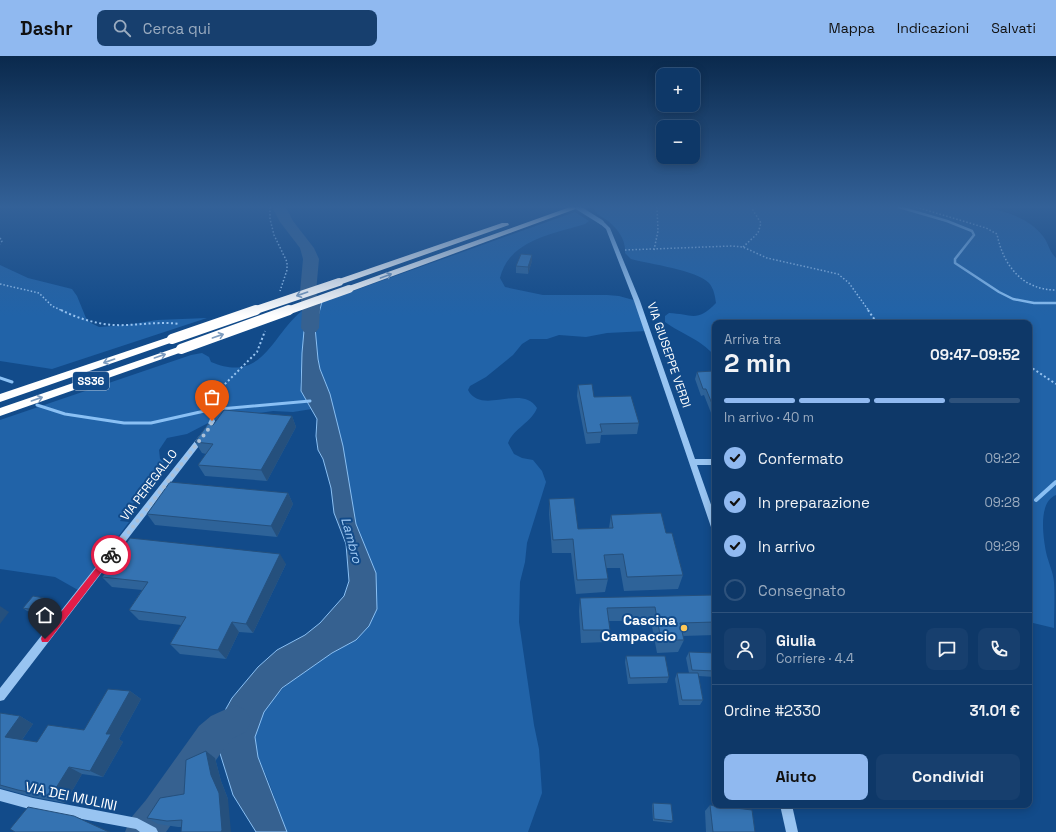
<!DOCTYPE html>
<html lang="it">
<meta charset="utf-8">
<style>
:root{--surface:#0e3868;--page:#173f6e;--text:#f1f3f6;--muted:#9bacc0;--line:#2e527c;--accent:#90b9f0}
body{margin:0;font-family:"Space Grotesk",sans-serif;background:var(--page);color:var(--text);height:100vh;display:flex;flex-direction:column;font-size:15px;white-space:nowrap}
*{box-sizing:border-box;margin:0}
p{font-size:13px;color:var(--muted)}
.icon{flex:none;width:22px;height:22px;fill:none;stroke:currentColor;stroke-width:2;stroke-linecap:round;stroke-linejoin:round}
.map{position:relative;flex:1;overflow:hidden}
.sheet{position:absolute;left:712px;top:264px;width:320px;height:488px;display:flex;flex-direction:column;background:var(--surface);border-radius:8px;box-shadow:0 2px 10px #0003,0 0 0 1px var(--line)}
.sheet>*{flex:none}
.buttons{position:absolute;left:656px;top:12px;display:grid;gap:8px}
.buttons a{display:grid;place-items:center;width:44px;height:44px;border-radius:8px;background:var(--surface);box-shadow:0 2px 10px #0003,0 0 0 1px var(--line);font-size:20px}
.pin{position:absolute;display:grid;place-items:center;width:34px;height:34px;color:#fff;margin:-41px -17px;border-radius:50% 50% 50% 0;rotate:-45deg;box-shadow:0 0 4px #0007}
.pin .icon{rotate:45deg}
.courier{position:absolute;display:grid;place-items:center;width:40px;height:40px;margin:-20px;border:3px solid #e11d48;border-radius:50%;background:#fff;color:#222;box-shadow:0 1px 5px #0007}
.summary em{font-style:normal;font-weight:700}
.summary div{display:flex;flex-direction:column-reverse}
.summary{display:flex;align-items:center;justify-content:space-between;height:68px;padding:0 12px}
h1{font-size:26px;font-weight:700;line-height:30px}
.bar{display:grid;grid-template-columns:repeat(4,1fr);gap:6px 4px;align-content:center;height:48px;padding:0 12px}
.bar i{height:5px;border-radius:3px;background:var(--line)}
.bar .selected{background:var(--accent)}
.bar p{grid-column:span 4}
.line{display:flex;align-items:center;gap:10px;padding:0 12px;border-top:1px solid var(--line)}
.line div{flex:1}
.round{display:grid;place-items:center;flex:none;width:42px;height:42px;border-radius:8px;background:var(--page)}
ol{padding:0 12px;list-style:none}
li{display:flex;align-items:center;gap:12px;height:44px}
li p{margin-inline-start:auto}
li .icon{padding:4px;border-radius:50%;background:var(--accent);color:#111;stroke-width:4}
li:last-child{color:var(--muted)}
li i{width:22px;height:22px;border:2px solid var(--line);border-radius:50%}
.button{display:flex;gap:8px;margin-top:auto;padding:8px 12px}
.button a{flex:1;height:46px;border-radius:8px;background:var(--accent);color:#111;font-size:16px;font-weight:700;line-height:46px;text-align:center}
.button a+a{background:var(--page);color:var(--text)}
header{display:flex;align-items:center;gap:24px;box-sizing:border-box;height:56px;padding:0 20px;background:var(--accent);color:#111}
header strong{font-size:19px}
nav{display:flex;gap:22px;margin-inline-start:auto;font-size:14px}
.search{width:280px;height:36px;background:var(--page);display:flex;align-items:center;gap:10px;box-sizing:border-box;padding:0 14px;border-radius:8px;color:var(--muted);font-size:15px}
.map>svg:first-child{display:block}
.green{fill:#2163a8}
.water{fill:#366190;stroke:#8ac0f4}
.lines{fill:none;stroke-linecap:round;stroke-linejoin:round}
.stream-far2{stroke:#8ac0f4;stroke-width:2.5}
.stream-far1{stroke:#8ac0f4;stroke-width:3}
.stream{stroke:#8ac0f4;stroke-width:4}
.river{fill:#366190;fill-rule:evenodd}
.path-far1{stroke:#98c4f1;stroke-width:1.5;stroke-dasharray:1.5 2;stroke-linecap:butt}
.path{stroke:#98c4f1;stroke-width:2;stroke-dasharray:2 2.5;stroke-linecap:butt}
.minor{fill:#98c4f1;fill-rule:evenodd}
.highway{fill:#fff;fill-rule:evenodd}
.minor-bridge{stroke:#98c4f1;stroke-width:5}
.highway-bridge-far1{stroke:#fff;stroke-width:8}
.highway-bridge{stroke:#fff;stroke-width:10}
.wall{fill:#2e6399}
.shaded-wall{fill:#25507d}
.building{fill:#3573b2;stroke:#25507d}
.oneway{stroke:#7d9cbf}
.route{fill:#e11d48}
.done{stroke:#acc0d6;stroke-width:4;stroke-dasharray:0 7.2}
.poi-dot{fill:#ffc858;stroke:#124b8a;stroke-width:1.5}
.labels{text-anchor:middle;stroke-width:4;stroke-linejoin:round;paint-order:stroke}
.shield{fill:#124b8a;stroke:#b8c9dc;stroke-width:1}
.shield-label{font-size:11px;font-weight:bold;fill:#fff}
.street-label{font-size:12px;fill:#fff;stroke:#124b8a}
.water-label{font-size:13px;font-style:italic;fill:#a4cef8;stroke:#124b8a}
.near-poi-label{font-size:14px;font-weight:bold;fill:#fff;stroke:#124b8a;text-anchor:end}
.near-street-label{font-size:14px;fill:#fff;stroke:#124b8a}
</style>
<header>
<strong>Dashr</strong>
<div class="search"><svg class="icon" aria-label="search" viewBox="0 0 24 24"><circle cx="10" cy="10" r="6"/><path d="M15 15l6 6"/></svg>Cerca qui</div>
<nav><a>Mappa</a><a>Indicazioni</a><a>Salvati</a></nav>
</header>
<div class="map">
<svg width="1056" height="776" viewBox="0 0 1056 776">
<rect width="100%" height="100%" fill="#124b8a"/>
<g class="green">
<path d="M597,151H984C1007,156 1031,162 1045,183C1049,190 1050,196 1056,202V439C1038,446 1043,480 1046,496C1048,506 1053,515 1054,526C1055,541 1054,557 1054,572L1029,566V267H715V300C699,282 683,279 665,266V260L669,257C692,258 697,267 716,247C715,240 714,233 709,227C697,214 649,208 631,203L625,197C626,184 618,173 608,165C603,161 596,159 594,153Z"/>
<path d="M575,156L589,165L585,168C553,178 509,184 500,222L505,231L543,239H607L619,240L637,245L647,275L607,277L586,281L559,279L547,283H530L522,288L513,299L486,321L470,330L468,334C482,360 521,327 537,352C531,367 514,372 508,387L514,398L522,402L533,404L542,415L546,426L527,487L525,506L520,526L519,566L534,669L539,693L542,737L528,776H287C280,759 275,742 268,724C263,711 253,696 255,681C261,636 320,603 356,584L376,517L356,468L343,390L330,338L320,313L318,303L315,271L322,246Z"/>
<path d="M0,209L28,222L72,233L77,240L86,262L91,267L99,271L126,269L157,264L207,262L52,313L0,305Z"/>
<path d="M306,252L300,326L301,335L312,353L293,356L273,355L223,362L212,365L187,378L167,382L159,394L160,403L164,406L120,465L129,466L78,534L55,521L0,513V364L191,299L202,297L209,301L211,306C265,329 272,275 306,252Z"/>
</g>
<path class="water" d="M322,246L315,271L318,303L320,313L330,338L343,390L356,468L376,517L377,553L369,570L356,584L332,597L282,632L264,656L255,681L258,701L287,776H256L233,739L218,691V667L232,642L258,611L277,594L305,579L320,567L344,540L349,525L346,488L334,457L331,432L323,403L318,394L316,380L317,363L301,335L302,297L306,252Z"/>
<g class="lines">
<path class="stream-far2" d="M899,151L947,165L972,175L974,179L955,203V207L999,236L1013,243L1034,247H1056"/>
<g class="stream-far1">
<path d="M0,322L12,326"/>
<path d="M37,349L65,358L124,367H151L209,354L310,345"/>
</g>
<path class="stream" d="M1036,444L1056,426"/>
<g class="river">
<path d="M272,151H286L293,165L314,192L319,203L316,236L320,253L319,272L316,276L310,277L304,276L301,272L302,253L300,236L303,203L300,192L280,166Z"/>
<path d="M235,649L246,654L251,665L246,676L233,682L223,694L166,776H125L130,763L146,744L199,670L211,660Z"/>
</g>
<g class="path-far1">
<path d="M270,151V163L274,179L287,206V214L280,235"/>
<path d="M916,151L986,172L997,178C1003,209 1022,234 1056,234"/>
<path d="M0,182L2,185L0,188"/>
<path d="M743,191L758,177L761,167L751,151"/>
<path d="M625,194L732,190L743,191L767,202L838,218L849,227L869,255"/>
<path d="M654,194L658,175L657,151"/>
<path d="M0,228L39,237L52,250L63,255"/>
</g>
<g class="path">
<path d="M61,254C77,262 96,268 114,269C136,270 157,265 179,268"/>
<path d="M868,254L877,267"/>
<path d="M1029,310L1056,328"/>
<path d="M211,358L209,347L213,340L257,296L265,275"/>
</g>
<g class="minor">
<path d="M599,165H603L610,172L640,245L695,403H715V409H697L715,460V474L712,473L711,471L634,245L606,173L599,167Z"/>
<path d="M210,363H214L215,365L212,373L4,644L0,645V632L207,370Z"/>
<path d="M0,733L33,742L137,762L156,772L158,776H140L136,773L33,754L0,745Z"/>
<path d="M780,749H792L798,776H786Z"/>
</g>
<g class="highway">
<path d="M570,151H581L352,235L349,236L345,233L346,231Z"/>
<path d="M502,167H508L509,169L342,228H336L335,226L336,224Z"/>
<path d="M172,280L176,281L177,283L176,285L0,346V338Z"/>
<path d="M181,290L185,291L186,293L185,295L0,360V352Z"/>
</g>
<path class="minor-bridge" d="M577,151L601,166"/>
<g class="highway-bridge-far1">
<path d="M253,255L339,226"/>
<path d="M287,255L349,233"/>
</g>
<g class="highway-bridge">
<path d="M172,283L256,254"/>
<path d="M181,293L289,254"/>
</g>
</g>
<g class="wall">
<path d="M532,199V205L528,218L516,217V210Z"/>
<path d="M697,316L715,320V367L704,339L701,340L695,323Z"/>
<path d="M578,329L594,341L639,367L637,378L601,379L600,387L586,388L577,340Z"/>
<path d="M292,360L296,371L267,425L205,420L198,409L206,398L202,397L195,386L213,369Z"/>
<path d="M714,409H715V429L711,416Z"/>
<path d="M288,437L293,448L277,481L155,469L147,458Z"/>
<path d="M549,443L578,473L609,472L611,459L666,477L683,519L678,533L624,535L620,512H606L608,523L605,536L576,538L571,497H552L549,457Z"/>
<path d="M286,508L253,577L239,576L226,603L180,598L170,588L181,569L139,564L129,554L142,534L112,531L102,521Z"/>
<path d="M715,539V579L683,580L684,584L678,596L657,597L651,565H609L610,574L607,586L581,587L579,555L580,542Z"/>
<path d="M48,545L38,557L27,555L23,552Z"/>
<path d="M689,596L715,597V621L698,620L703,644L700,649H679L675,623L677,617H689L686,602Z"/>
<path d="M626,600L669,621L667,627L628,628L625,606Z"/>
<path d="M130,635L141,643L119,683L123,686L103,721L82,718L65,747L33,741L0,732V657L20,660L33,668L22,684L37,686L84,674Z"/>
<path d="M206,695L215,702L221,725L228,743L181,771H178L158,768L147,762L184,738Z"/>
<path d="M653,747L673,765L671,767L653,765L652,749Z"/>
<path d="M710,749L755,776H706L705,755Z"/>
</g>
<g class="shaded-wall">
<path d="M532,199V205L528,218V211Z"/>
<path d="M292,360L296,371L267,425L261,414Z"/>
<path d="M288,437L293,448L277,481L271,470Z"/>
<path d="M280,498L286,508L253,577L246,568Z"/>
<path d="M44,542L48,545L38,557L34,554Z"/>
<path d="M0,550L9,556L0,568Z"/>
<path d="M232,566L239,576L226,603L218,594Z"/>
<path d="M130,635L141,643L119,683L123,686L103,721L90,715L106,678Z"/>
<path d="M20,660L33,668L19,688L5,681Z"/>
<path d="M206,695L215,702L221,725L228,743L231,776H221Z"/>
<path d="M69,711L82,718L65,747L51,740Z"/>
<path d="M74,760L88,766L111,776H109Z"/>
</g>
<g class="building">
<path d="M521,198L532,199L528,211L516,210Z"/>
<path d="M713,315L715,320V355L706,333H703L697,316Z"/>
<path d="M592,328L594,341L631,340L639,367L600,368L602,376L587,377L578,329Z"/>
<path d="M224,354L292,360L261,414L198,409L213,388L195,386L208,368L213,369Z"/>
<path d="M170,426L288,437L271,470L147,458Z"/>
<path d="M574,442L578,473L613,472L611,459L661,457L666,477H672L683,519L627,521L623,498L604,499L608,523L577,524L573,483L553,484L549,443Z"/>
<path d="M130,482L280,498L246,568L232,566L218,594L170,588L186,561L129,554L148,526L102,521Z"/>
<path d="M715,539V566L680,567L684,584H661L655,551L607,552L610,574H583L580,542Z"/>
<path d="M33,540L44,542L34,554L23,552Z"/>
<path d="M689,596L715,597V615L692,614Z"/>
<path d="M626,600H665L669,621L630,622Z"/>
<path d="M677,617H698L703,644H682Z"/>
<path d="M108,633L130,635L106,678H111L90,715L69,711L51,740L18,734L0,729V657L20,660L5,681L37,686L48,669L84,674Z"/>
<path d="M206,695L211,719L219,737L222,774L221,776H181L182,764L167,765L147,762L160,742L184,738L186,704Z"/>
<path d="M653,747L671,748L673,765L654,763Z"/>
<path d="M710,749L752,754L755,776H713Z"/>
<path d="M28,751L74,760L109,776H15L10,773Z"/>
</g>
<defs><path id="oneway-shaft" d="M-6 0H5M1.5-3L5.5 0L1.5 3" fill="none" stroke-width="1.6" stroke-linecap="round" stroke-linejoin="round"/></defs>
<g class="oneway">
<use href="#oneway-shaft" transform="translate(386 220) rotate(-20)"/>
<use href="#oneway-shaft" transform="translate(302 238) rotate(161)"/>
<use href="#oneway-shaft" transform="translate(218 280) rotate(-19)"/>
<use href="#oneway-shaft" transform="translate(160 300) rotate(-19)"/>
<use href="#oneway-shaft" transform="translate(109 305) rotate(161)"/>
<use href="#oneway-shaft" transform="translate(37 343) rotate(-19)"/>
</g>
<linearGradient id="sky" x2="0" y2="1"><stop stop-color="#0a294c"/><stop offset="0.58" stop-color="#336198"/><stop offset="1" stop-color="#336198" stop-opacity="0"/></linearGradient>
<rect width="1056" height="260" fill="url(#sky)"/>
<path class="route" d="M111,496L114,499L113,501L48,586H42L41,583L42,580L108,497Z"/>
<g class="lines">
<path class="done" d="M111,499L210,371L212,365"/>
</g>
<circle class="poi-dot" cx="684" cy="572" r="4"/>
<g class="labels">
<rect class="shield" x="73" y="316" width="36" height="18" rx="3"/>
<g class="shield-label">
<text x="91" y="329">SS36</text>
</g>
<g class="street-label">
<text transform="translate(669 299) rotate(71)" y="4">VIA GIUSEPPE VERDI</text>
<text transform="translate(149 429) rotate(-53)" y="4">VIA PEREGALLO</text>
</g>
<g class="water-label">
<text transform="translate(352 484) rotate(75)" y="5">Lambro</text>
</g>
<g class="near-poi-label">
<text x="676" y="569">Cascina<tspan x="676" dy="16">Campaccio</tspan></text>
</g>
<g class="near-street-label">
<text transform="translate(71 740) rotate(12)" y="5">VIA DEI MULINI</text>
</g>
</g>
</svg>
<div class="buttons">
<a>+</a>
<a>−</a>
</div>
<div class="pin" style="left:212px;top:365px;background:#ea580c"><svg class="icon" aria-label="bag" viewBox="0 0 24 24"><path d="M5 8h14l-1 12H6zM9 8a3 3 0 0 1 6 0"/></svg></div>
<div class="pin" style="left:45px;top:583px;background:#1f2937"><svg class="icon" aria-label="home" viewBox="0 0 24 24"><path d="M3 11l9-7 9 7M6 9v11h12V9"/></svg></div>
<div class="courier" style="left:111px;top:499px"><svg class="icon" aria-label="bike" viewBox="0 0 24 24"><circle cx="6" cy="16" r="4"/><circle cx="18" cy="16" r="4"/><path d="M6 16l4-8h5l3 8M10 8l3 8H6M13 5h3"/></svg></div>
<section class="sheet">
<div class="summary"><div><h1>2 min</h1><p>Arriva tra</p></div><em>09:47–09:52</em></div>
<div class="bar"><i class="selected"></i><i class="selected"></i><i class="selected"></i><i></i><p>In arrivo · 40 m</p></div>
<ol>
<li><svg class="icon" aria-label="check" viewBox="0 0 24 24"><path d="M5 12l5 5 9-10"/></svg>Confermato<p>09:22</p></li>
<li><svg class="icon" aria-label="check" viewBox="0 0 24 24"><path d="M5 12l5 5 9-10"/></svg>In preparazione<p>09:28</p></li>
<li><svg class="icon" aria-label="check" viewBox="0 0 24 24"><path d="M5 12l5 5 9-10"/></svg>In arrivo<p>09:29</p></li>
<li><i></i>Consegnato</li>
</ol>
<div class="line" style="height:72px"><a class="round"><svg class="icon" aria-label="person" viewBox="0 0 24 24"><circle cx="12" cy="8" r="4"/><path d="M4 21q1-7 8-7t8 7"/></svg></a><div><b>Giulia</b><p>Corriere · 4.4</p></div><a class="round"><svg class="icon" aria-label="chat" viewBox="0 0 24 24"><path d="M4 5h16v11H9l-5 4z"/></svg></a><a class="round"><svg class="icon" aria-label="phone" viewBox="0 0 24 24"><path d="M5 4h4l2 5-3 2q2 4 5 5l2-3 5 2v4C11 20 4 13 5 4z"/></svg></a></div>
<div class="line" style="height:52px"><div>Ordine #2330</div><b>31.01 €</b></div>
<div class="button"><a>Aiuto</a><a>Condividi</a></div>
</section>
</div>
